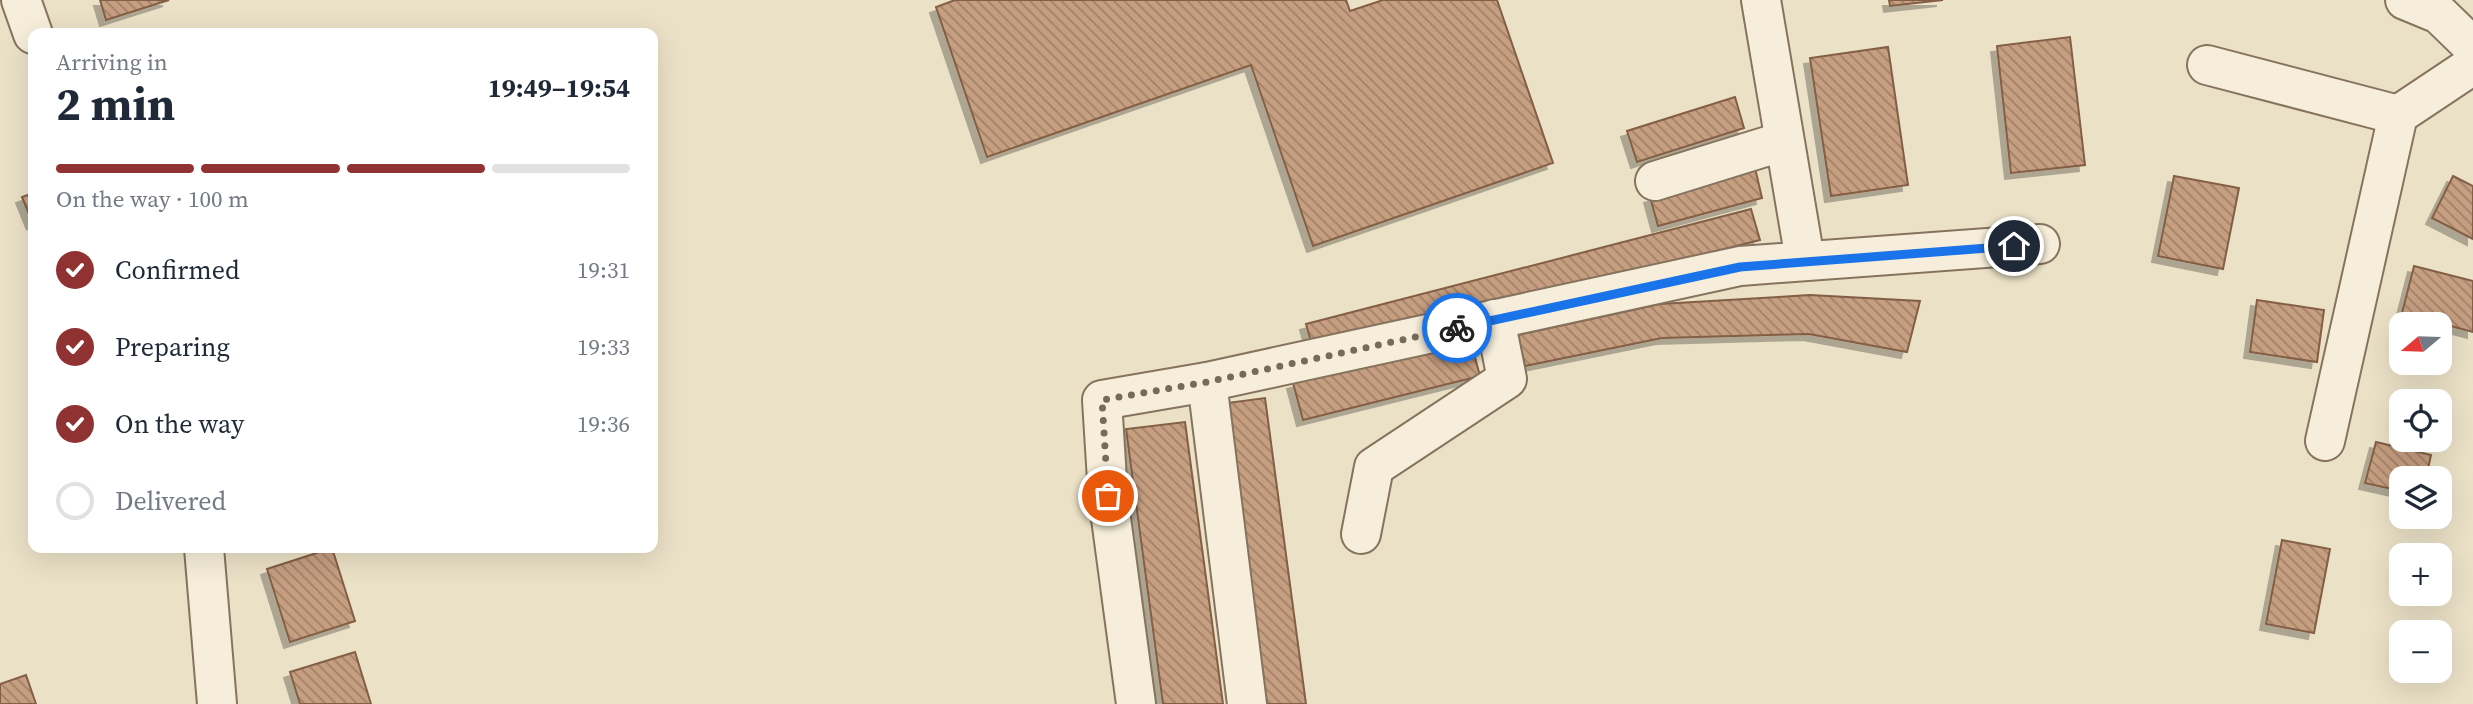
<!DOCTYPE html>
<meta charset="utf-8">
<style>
:root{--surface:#fff;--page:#f2f2f3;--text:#1f2937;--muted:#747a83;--line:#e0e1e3;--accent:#903232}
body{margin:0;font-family:"Source Serif 4",serif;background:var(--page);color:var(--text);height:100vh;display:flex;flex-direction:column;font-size:26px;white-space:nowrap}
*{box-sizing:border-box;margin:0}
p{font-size:23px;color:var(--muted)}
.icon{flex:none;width:38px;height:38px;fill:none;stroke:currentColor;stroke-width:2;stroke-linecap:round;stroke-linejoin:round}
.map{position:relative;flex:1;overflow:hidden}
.sheet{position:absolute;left:28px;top:28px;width:630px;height:525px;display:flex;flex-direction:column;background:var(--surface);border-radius:14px;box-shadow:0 7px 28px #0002}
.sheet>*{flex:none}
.needle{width:46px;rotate:251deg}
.tools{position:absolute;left:2389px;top:312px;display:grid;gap:14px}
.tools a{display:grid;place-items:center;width:63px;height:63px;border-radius:14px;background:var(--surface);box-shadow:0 7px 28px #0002;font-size:35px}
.pin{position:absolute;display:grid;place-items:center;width:60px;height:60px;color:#fff;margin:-30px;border:4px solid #fff;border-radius:50%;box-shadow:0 2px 7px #0007}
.courier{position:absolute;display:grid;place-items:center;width:70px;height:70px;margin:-35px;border:5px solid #1a73e8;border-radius:50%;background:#fff;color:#222;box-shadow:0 2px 9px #0007}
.summary em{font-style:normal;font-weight:700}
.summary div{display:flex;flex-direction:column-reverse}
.summary{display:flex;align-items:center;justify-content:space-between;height:119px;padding:0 28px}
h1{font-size:46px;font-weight:700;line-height:52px}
.bar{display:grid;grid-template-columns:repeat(4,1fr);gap:10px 7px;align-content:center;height:84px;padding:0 28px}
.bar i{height:9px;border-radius:5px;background:var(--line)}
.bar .on{background:var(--accent)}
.bar p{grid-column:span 4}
ol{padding:0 28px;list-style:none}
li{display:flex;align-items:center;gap:21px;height:77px}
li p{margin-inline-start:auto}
li .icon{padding:7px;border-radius:50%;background:var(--accent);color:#fff;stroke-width:4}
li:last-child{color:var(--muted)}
li i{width:38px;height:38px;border:4px solid var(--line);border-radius:50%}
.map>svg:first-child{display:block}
.building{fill:url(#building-back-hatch);stroke:#835e45;stroke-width:2;filter:url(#shadow)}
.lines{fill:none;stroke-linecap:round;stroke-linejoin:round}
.minor-casing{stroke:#86735e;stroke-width:42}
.minor{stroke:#f6eeda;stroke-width:38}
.done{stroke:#766b5a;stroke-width:7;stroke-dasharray:0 12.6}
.route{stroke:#1a73e8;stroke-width:9}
</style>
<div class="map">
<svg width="2473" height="704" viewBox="0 0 2473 704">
<defs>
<pattern id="building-back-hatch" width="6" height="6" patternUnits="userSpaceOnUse" patternTransform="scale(1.75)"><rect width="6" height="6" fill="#c69e80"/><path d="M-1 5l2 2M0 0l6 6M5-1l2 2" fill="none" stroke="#a28168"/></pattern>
<filter id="shadow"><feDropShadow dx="-6" dy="6" stdDeviation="0" flood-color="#0004"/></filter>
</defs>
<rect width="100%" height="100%" fill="#ebe1c7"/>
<g class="building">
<path d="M100,0H169L106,20Z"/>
<path d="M955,0H1346L1350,11L1383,0H1497L1553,163L1313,246L1251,65L987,157L936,7Z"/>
<path d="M1889,0H1943L1890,6Z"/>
<path d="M2070,37L2085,165L2011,173L1997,46Z"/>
<path d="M1888,47L1908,185L1831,196L1810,58Z"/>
<path d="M1735,97L1744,128L1637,162L1627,131Z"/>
<path d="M1755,168L1762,198L1658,226L1650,197Z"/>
<path d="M2174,176L2239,188L2223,269L2158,256Z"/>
<path d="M2453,176L2473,186V239L2432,218Z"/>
<path d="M33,193V224L22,197Z"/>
<path d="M1751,209L1760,240L1314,352L1306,324Z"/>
<path d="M2414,266L2473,281V332L2402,313Z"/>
<path d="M1810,295L1920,301L1907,352L1809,334L1662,338L1525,366L1518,335L1660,304Z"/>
<path d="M2257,300L2324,310L2317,362L2250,352Z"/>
<path d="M1470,339L1480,376L1303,420L1293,383Z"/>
<path d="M1265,398L1306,704H1267L1227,403Z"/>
<path d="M1185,422L1223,704H1163L1126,429Z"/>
<path d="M2376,442L2431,455L2426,478H2401V491L2365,483Z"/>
<path d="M2282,540L2330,549L2314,633L2266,624Z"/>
<path d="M332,548L355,621L290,642L267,569Z"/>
<path d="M355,652L371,704H300L290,672Z"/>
<path d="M26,675L36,704H0V684Z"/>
</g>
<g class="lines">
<defs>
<g id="minor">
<path d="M21,0L33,34"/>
<path d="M1761,0L1805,260"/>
<path d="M2405,0L2439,14L2473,47"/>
<path d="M2207,65L2398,115"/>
<path d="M1655,181L1784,141"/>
<path d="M1207,382L1247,704"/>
<path d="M2325,441L2398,115L2473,65"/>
<path d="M1361,534L1374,467L1507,379L1495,319"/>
<path d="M204,548L217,704"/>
<path d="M1136,704L1108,496L1102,400L1207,382L1740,266L2040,244"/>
</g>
</defs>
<use href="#minor" class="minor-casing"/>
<use href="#minor" class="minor"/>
</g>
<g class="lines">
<path class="done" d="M1108,496L1102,400L1207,382L1457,328"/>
<path class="route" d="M1457,328L1740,267L2014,246"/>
</g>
</svg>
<div class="tools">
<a><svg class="needle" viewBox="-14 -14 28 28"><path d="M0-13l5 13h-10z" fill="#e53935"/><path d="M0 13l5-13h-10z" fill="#747a83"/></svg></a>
<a><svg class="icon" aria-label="locate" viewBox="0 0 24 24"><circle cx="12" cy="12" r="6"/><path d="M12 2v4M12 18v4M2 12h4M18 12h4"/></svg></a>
<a><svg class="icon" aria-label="layers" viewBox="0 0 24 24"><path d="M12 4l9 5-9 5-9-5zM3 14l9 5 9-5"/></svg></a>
<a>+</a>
<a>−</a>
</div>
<div class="pin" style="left:1108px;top:496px;background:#ea580c"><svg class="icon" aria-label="bag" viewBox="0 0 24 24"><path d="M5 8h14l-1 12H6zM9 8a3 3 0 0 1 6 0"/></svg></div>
<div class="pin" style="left:2014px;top:246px;background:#1f2937"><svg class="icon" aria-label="home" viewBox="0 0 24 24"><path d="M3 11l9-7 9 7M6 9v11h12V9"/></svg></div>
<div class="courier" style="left:1457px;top:328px"><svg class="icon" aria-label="bike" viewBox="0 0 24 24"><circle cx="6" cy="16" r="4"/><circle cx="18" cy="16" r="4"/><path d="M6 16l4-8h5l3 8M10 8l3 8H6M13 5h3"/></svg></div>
<section class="sheet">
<div class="summary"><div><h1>2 min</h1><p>Arriving in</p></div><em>19:49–19:54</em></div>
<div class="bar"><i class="on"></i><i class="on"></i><i class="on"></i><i></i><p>On the way · 100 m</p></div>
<ol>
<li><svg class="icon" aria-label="check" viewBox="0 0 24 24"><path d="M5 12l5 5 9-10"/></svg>Confirmed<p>19:31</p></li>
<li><svg class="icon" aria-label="check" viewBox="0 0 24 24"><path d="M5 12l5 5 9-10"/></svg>Preparing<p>19:33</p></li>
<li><svg class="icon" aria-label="check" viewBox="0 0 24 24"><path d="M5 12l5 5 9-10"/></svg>On the way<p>19:36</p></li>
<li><i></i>Delivered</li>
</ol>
</section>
</div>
